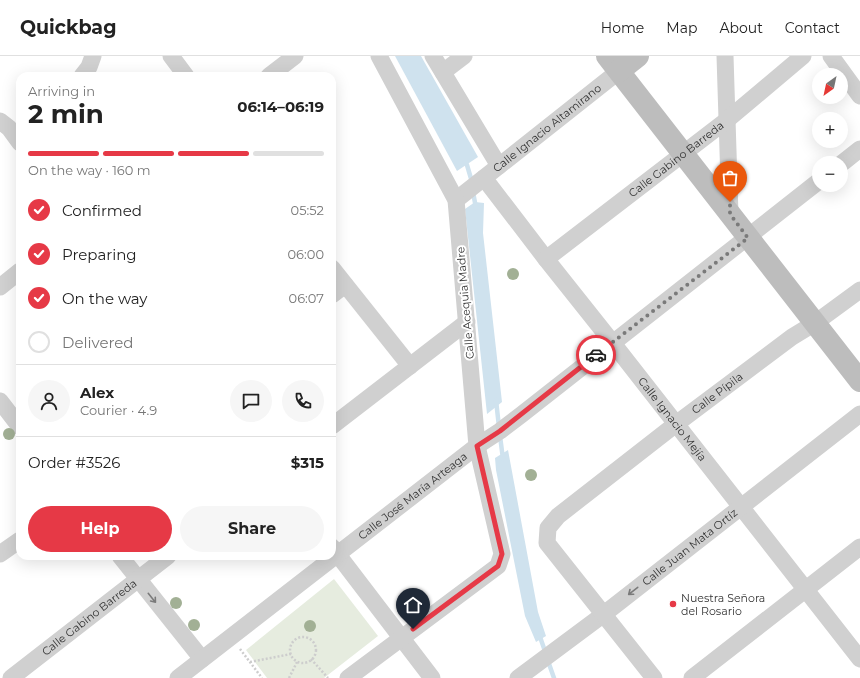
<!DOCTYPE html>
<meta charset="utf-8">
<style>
:root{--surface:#fff;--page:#f6f6f6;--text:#222;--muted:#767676;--line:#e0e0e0;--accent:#e63946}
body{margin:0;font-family:Montserrat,sans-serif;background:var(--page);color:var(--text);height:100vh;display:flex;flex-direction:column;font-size:15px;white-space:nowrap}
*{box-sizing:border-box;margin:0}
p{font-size:13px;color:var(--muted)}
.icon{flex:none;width:22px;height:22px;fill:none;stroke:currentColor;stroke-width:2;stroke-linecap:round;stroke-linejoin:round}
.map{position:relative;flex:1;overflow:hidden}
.details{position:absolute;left:16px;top:16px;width:320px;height:488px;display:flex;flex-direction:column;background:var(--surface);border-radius:12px;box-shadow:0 4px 16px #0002}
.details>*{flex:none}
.needle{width:26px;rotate:213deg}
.tools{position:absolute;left:812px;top:12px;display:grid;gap:8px}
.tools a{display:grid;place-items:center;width:36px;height:36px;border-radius:50%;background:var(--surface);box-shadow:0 4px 16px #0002;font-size:20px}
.pin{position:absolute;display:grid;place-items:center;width:34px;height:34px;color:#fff;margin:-41px -17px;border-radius:50% 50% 50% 0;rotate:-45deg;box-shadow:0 0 4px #0007}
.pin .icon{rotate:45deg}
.courier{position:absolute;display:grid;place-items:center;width:40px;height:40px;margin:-20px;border:3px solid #e63946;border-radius:50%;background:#fff;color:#222;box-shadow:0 1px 5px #0007}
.summary em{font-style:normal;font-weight:700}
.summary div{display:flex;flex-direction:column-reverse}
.summary{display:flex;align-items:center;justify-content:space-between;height:68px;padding:0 12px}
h1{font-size:26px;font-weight:700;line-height:30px}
.bar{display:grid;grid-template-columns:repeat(4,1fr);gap:6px 4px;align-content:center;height:48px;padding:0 12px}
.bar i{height:5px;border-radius:3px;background:var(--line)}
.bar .current{background:var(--accent)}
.bar p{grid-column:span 4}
.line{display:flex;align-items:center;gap:10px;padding:0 12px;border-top:1px solid var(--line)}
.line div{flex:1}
.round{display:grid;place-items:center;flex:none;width:42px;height:42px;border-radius:21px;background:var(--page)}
ol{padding:0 12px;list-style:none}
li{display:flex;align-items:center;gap:12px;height:44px}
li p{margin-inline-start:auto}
li .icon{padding:4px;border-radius:50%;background:var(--accent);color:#fff;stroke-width:4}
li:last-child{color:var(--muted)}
li i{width:22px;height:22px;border:2px solid var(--line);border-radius:50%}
.cta{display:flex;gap:8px;margin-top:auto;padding:8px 12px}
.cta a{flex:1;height:46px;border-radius:24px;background:var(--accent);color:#fff;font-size:16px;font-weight:700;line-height:46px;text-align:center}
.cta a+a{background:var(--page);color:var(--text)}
header{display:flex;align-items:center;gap:24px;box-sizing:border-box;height:56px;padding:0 20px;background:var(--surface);border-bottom:1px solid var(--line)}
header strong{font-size:19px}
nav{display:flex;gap:22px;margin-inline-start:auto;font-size:14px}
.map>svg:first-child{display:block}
.green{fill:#e6ecdf}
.water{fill:#cfe2ee}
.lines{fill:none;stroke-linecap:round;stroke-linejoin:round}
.stream{stroke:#cfe2ee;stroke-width:4.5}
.path{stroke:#cdcdcd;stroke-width:2.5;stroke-dasharray:2 2;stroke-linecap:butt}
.street{stroke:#d0d0d0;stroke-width:17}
.secondary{stroke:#bdbdbd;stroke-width:22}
.tree{fill:#a2b095}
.oneway{stroke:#7a7a7a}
.done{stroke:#7a7a7a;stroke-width:4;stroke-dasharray:0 7.2}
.route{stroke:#e63946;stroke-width:5}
.poi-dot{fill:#e63946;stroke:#fff;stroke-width:1.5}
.labels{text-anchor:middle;stroke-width:4;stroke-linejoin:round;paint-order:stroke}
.street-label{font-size:11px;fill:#333;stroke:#fff}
.poi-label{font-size:11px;fill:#333;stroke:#fff;text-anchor:start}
</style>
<header>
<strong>Quickbag</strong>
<nav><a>Home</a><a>Map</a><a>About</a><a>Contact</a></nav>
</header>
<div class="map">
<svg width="860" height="622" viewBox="0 0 860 622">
<rect width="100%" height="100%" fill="#fff"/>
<path class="green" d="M334,523L378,580L324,622H267L246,594Z"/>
<g class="water">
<path d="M395,0H421L478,101L457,115Z"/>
<path d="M475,146L484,147L483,177L502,346L487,358L465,153Z"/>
<path d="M508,394L538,556L546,580L536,586L525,560L496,414L495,402Z"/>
</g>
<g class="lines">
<g class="stream">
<path d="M464,103L467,109L472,126"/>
<path d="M473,136L476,152"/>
<path d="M496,344L499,371"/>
<path d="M500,380L503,403"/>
<path d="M539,578L546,598"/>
<path d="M548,605L554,622"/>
</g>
<g class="path">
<circle cx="303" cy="594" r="13"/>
<path d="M240,593L262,622"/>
<path d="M311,603L328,622"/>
<path d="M250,606L291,598"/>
<path d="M289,622L297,606"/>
</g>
<g class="street">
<path d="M171,0L186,20"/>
<path d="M433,0L499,110"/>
<path d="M725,0L730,158"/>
<path d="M831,0L860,40"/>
<path d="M443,16L464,0"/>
<path d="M82,20L89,11L93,0"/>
<path d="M269,20L295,0"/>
<path d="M0,65L9,72L20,87"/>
<path d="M841,108L860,93"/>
<path id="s1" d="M484,122L546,203L612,286L860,603"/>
<path id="s2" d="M456,144L619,15"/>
<path id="s3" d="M546,203L727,64L803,0"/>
<path d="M332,212L410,310"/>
<path d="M0,231L20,215"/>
<path d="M332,239L345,229"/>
<path d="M0,345L20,371"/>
<path d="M332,370L467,266"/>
<path d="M332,491L432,622"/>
<path d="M0,498L20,484"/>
<path d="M120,500L202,603"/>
<path id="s4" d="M11,622L168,500"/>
<path id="s5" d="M178,622L477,390L500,375L521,359L819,125"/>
<path d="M348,622L498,510L502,498L477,390L456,144L379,0"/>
<path id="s6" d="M518,622L604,558L860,358"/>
<path id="s7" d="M654,622L547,487L548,472L558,460L676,368L792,281L815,267L860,234"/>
<path d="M692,622L860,491"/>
</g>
<g class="secondary">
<path d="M607,0L860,325"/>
<path d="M619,15L638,0"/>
</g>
</g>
<g class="tree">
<circle cx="513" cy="218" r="6"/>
<circle cx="9" cy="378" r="6"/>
<circle cx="531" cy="419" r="6"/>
<circle cx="176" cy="547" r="6"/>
<circle cx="194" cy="569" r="6"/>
<circle cx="310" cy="570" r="6"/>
</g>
<defs><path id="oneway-shaft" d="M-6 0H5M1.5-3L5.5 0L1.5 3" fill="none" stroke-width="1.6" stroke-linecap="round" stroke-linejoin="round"/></defs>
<g class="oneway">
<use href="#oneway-shaft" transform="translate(633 535) rotate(142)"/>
<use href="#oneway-shaft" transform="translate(152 542) rotate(51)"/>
</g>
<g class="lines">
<path class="done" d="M596,299L748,182L730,158V146"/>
<path class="route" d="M413,573L498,510L502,498L477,390L500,375L596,299"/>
</g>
<circle class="poi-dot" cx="673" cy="548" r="4"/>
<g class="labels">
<g class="street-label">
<text dy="4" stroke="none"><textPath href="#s2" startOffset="116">Calle Ignacio Altamirano</textPath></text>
<text dy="4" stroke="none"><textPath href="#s3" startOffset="164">Calle Gabino Barreda</textPath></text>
<text transform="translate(465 247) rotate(-95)" y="4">Calle Acequia Madre</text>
<text dy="4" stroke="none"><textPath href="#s7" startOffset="404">Calle Pípila</textPath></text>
<text dy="4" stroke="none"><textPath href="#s1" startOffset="306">Calle Ignacio Mejía</textPath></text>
<text dy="4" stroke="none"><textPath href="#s5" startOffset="297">Calle José María Arteaga</textPath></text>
<text dy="4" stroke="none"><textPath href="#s6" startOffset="216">Calle Juan Mata Ortíz</textPath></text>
<text dy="4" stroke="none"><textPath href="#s4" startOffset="99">Calle Gabino Barreda</textPath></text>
</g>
<g class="poi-label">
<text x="681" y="546">Nuestra Señora<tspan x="681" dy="13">del Rosario</tspan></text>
</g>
</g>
</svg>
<div class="tools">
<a><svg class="needle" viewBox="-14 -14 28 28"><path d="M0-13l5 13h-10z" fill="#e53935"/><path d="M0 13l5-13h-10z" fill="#767676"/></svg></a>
<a>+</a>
<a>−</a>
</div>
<div class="pin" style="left:730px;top:146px;background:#ea580c"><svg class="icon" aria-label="bag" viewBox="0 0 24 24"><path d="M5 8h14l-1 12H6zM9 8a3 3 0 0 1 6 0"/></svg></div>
<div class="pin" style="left:413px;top:573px;background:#1f2937"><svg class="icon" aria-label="home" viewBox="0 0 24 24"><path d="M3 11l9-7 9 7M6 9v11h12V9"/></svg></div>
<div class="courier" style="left:596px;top:299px"><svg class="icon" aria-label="car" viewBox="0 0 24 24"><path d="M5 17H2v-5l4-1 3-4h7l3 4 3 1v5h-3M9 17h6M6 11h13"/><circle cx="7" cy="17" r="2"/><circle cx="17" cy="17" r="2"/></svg></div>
<section class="details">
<div class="summary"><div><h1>2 min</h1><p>Arriving in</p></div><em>06:14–06:19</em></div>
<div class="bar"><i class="current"></i><i class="current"></i><i class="current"></i><i></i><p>On the way · 160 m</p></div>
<ol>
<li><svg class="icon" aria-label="check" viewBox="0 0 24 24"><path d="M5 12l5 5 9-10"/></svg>Confirmed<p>05:52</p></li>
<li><svg class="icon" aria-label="check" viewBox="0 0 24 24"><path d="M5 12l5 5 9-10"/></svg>Preparing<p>06:00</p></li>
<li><svg class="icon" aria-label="check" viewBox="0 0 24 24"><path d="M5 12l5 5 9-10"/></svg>On the way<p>06:07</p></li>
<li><i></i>Delivered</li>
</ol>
<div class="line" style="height:72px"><a class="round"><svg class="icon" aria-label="person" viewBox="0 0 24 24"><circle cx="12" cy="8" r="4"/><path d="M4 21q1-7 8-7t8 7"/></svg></a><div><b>Alex</b><p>Courier · 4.9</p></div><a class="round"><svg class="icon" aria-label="chat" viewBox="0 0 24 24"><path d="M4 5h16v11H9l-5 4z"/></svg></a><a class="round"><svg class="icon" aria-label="phone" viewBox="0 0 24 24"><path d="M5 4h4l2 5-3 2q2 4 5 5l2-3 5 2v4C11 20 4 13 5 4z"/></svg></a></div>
<div class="line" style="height:52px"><div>Order #3526</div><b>$315</b></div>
<div class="cta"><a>Help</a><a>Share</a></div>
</section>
</div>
